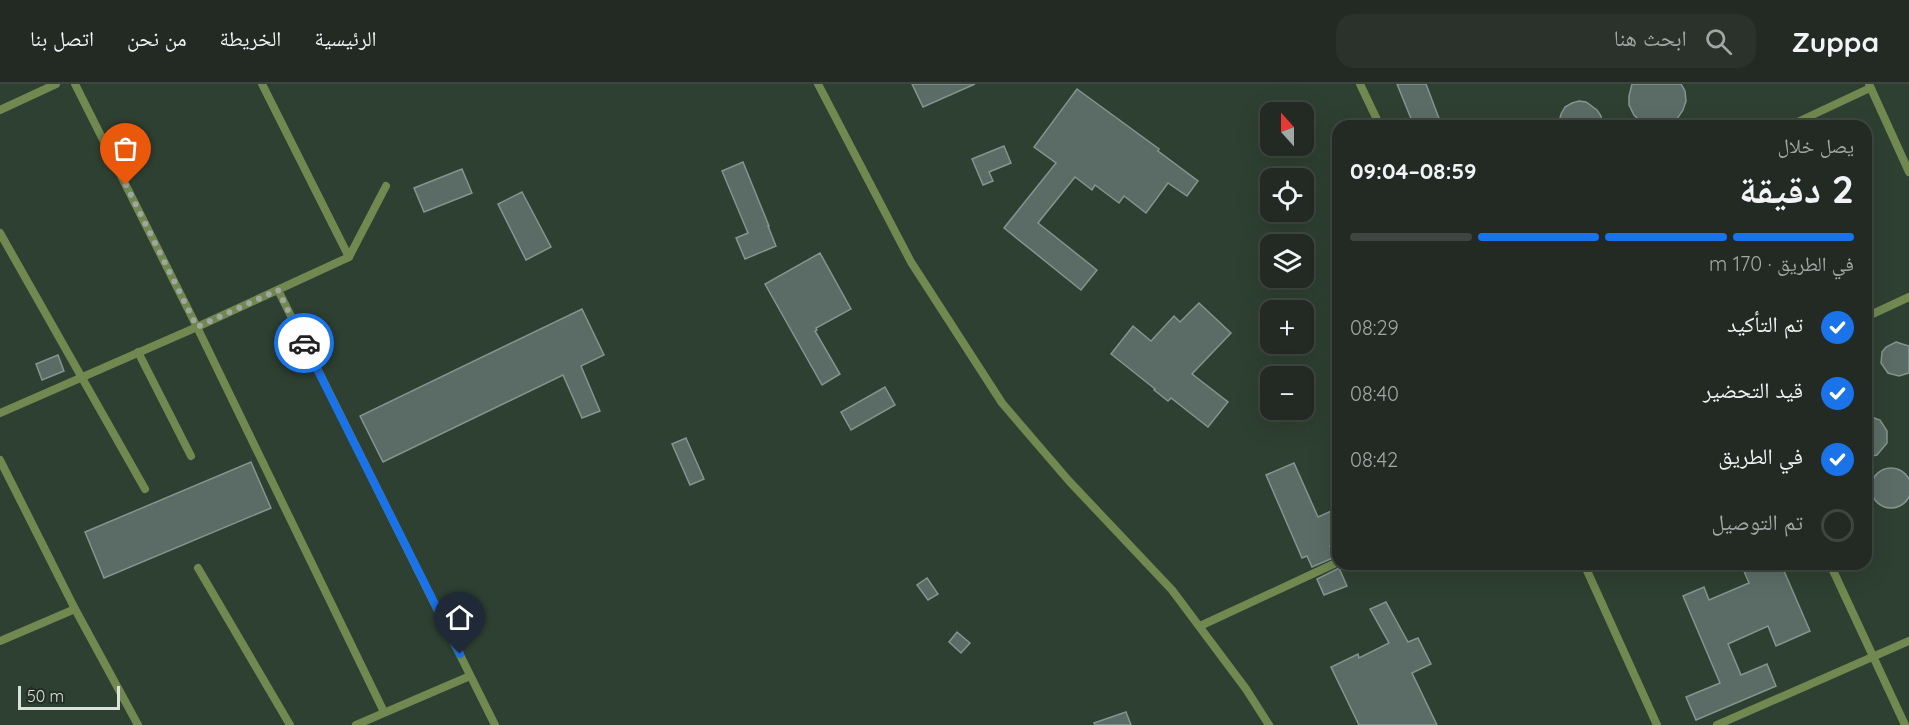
<!DOCTYPE html>
<html lang="ar">
<meta charset="utf-8">
<style>
:root{--surface:#222a23;--page:#2a322b;--text:#f1f3f6;--muted:#a2a7a6;--line:#3f4641;--accent:#1a73e8}
body{margin:0;font-family:Quicksand,"Noto Naskh Arabic",sans-serif;background:var(--page);color:var(--text);direction:rtl;height:100vh;display:flex;flex-direction:column;font-size:22px;white-space:nowrap}
*{box-sizing:border-box;margin:0}
p{font-size:20px;color:var(--muted)}
.icon{flex:none;width:33px;height:33px;fill:none;stroke:currentColor;stroke-width:2;stroke-linecap:round;stroke-linejoin:round}
.map{position:relative;flex:1;overflow:hidden;direction:ltr}
.sheet{position:absolute;left:1332px;top:36px;width:540px;height:450px;display:flex;flex-direction:column;background:var(--surface);border-radius:18px;box-shadow:0 6px 24px #0002,0 0 0 2px var(--line);direction:rtl}
.sheet>*{flex:none}
.needle{width:39px;rotate:339deg}
.tools{position:absolute;left:1260px;top:18px;display:grid;gap:12px}
.tools a{display:grid;place-items:center;width:54px;height:54px;border-radius:12px;background:var(--surface);box-shadow:0 6px 24px #0002,0 0 0 2px var(--line);font-size:30px}
.scale{position:absolute;left:18px;bottom:15px;width:102px;box-sizing:border-box;padding-left:6px;border:3px solid #dbe2dc;border-top:0;font-size:16px;line-height:21px;white-space:nowrap;color:#dbe2dc;-webkit-text-stroke:4px #232e25;paint-order:stroke}
.pin{position:absolute;display:grid;place-items:center;width:51px;height:51px;color:#fff;margin:-62px -26px;border-radius:50% 50% 50% 0;rotate:-45deg;box-shadow:0 0 6px #0007}
.pin .icon{rotate:45deg}
.courier{position:absolute;display:grid;place-items:center;width:60px;height:60px;margin:-30px;border:4px solid #1a73e8;border-radius:50%;background:#fff;color:#222;box-shadow:0 2px 8px #0007}
.summary em{font-style:normal;font-weight:800}
.summary div{display:flex;flex-direction:column-reverse}
.summary{display:flex;align-items:center;justify-content:space-between;height:102px;padding:0 18px}
h1{font-size:39px;font-weight:800;line-height:45px}
.bar{display:grid;grid-template-columns:repeat(4,1fr);gap:9px 6px;align-content:center;height:72px;padding:0 18px}
.bar i{height:8px;border-radius:4px;background:var(--line)}
.bar .current{background:var(--accent)}
.bar p{grid-column:span 4}
ol{padding:0 18px;list-style:none}
li{display:flex;align-items:center;gap:18px;height:66px}
li p{margin-inline-start:auto}
li .icon{padding:6px;border-radius:50%;background:var(--accent);color:#fff;stroke-width:4}
li:last-child{color:var(--muted)}
li i{width:33px;height:33px;border:3px solid var(--line);border-radius:50%}
header{display:flex;align-items:center;gap:36px;box-sizing:border-box;height:84px;padding:0 30px;background:var(--surface);border-bottom:2px solid var(--line)}
header strong{font-size:28px}
nav{display:flex;gap:33px;margin-inline-start:auto;font-size:21px}
.search{width:420px;height:54px;background:var(--page);display:flex;align-items:center;gap:15px;box-sizing:border-box;padding:0 21px;border-radius:18px;color:var(--muted);font-size:22px}
.map>svg:first-child{display:block}
.built{fill:#2e4032;fill-rule:evenodd}
.building{fill:#5b6c67;stroke:#83958f;stroke-width:1.5}
.lines{fill:none;stroke-linecap:round;stroke-linejoin:round}
.lane{stroke:#718850;stroke-width:8}
.done{stroke:#9ea69f;stroke-width:6;stroke-dasharray:0 10.8}
.route{stroke:#1a73e8;stroke-width:8}
</style>
<header>
<strong>Zuppa</strong>
<div class="search"><svg class="icon" aria-label="search" viewBox="0 0 24 24"><circle cx="10" cy="10" r="6"/><path d="M15 15l6 6"/></svg>ابحث هنا</div>
<nav><a>الرئيسية</a><a>الخريطة</a><a>من نحن</a><a>اتصل بنا</a></nav>
</header>
<div class="map">
<svg width="1909" height="641" viewBox="0 0 1909 641">
<rect width="100%" height="100%" fill="#2d382f"/>
<path class="built" d="M0,0H1909V641H0ZM1270,28H1304V62H1270ZM1338,42H1866V480H1338ZM1270,94H1304V128H1270ZM1270,160H1304V194H1270ZM1270,226H1304V260H1270ZM1270,292H1304V326H1270Z"/>
<g class="building">
<path d="M912,0H975L923,23Z"/>
<path d="M1397,0H1426L1440,37L1427,42H1414Z"/>
<path d="M1632,0H1681L1685,7L1686,17L1683,26L1677,35L1663,42H1650L1641,38L1634,31L1629,21V12Z"/>
<path d="M1077,5L1159,65L1158,67L1198,97L1187,112L1168,99L1146,129L1124,112L1119,119L1095,101L1092,106L1075,93L1038,139L1097,186L1081,206L1004,144L1056,79L1034,63Z"/>
<path d="M1579,17L1586,18L1597,26L1601,32L1602,42H1558L1561,30L1565,23L1572,19Z"/>
<path d="M1004,62L1011,79L989,88L993,97L983,101L972,75Z"/>
<path d="M743,78L769,142H768L776,162L745,175L736,154L748,149L722,87Z"/>
<path d="M462,85L472,109L424,128L414,104Z"/>
<path d="M522,108L551,163L526,176L498,120Z"/>
<path d="M820,169L851,225L816,244L817,246L815,247L840,290L822,301L765,200Z"/>
<path d="M1199,219L1231,249L1192,290L1228,318L1208,343L1171,314L1168,317L1154,306L1155,305L1111,270L1133,242L1151,257L1174,232L1180,238Z"/>
<path d="M582,225L604,271L581,282L600,327L582,334L563,291L383,378L360,332Z"/>
<path d="M1896,258L1909,262V289L1899,292L1888,289L1881,279L1882,268L1886,263Z"/>
<path d="M58,271L64,287L42,296L36,280Z"/>
<path d="M885,303L895,321L851,346L841,328Z"/>
<path d="M1866,331L1880,336L1887,347V359L1877,371L1866,373Z"/>
<path d="M686,354L704,395L690,401L672,360Z"/>
<path d="M251,378L271,424L104,494L85,448Z"/>
<path d="M1294,379L1318,433L1338,424V459L1330,462L1335,473L1312,483L1307,472L1302,474L1266,391Z"/>
<circle cx="1891" cy="404" r="20"/>
<path d="M1741,480H1781L1810,547L1776,562L1768,542L1728,560L1741,591L1767,580L1776,602L1696,636L1686,613L1720,599L1683,512L1704,503L1709,516L1749,499Z"/>
<path d="M1339,484L1347,502L1324,511L1317,495Z"/>
<path d="M927,494L938,510L928,516L917,501Z"/>
<path d="M1386,518L1408,558L1418,554L1431,580L1412,589L1437,641H1359L1331,583L1358,570L1359,574L1389,559L1370,525Z"/>
<path d="M957,548L970,559L961,569L949,558Z"/>
<path d="M1126,628L1131,641H1095L1094,639Z"/>
</g>
<g class="lines">
<g class="lane">
<path d="M75,0L197,243L384,628"/>
<path d="M262,0L349,173"/>
<path d="M818,0L911,178L1002,319L1069,397L1172,506L1246,605L1269,641"/>
<path d="M1360,0L1380,42"/>
<path d="M1869,0L1909,88"/>
<path d="M0,26L56,0"/>
<path d="M1789,42L1870,4"/>
<path d="M0,149L145,405"/>
<path d="M278,206L495,641"/>
<path d="M1866,233L1909,213"/>
<path d="M138,268L191,372"/>
<path d="M0,329L197,243L349,173L386,102"/>
<path d="M0,376L75,525L138,641"/>
<path d="M1584,480L1657,641"/>
<path d="M1830,480L1905,641"/>
<path d="M198,484L290,641"/>
<path d="M1200,542L1338,478"/>
<path d="M0,557L75,525"/>
<path d="M356,641L470,592"/>
<path d="M1717,641L1909,557"/>
</g>
</g>
<g class="lines">
<path class="done" d="M126,101L197,243L278,206L304,259"/>
<path class="route" d="M304,259L460,570"/>
</g>
</svg>
<div class="tools">
<a><svg class="needle" viewBox="-14 -14 28 28"><path d="M0-13l5 13h-10z" fill="#e53935"/><path d="M0 13l5-13h-10z" fill="#a2a7a6"/></svg></a>
<a><svg class="icon" aria-label="locate" viewBox="0 0 24 24"><circle cx="12" cy="12" r="6"/><path d="M12 2v4M12 18v4M2 12h4M18 12h4"/></svg></a>
<a><svg class="icon" aria-label="layers" viewBox="0 0 24 24"><path d="M12 4l9 5-9 5-9-5zM3 14l9 5 9-5"/></svg></a>
<a>+</a>
<a>−</a>
</div>
<div class="scale">50 m</div>
<div class="pin" style="left:126px;top:101px;background:#ea580c"><svg class="icon" aria-label="bag" viewBox="0 0 24 24"><path d="M5 8h14l-1 12H6zM9 8a3 3 0 0 1 6 0"/></svg></div>
<div class="pin" style="left:460px;top:570px;background:#1f2937"><svg class="icon" aria-label="home" viewBox="0 0 24 24"><path d="M3 11l9-7 9 7M6 9v11h12V9"/></svg></div>
<div class="courier" style="left:304px;top:259px"><svg class="icon" aria-label="car" viewBox="0 0 24 24"><path d="M5 17H2v-5l4-1 3-4h7l3 4 3 1v5h-3M9 17h6M6 11h13"/><circle cx="7" cy="17" r="2"/><circle cx="17" cy="17" r="2"/></svg></div>
<section class="sheet">
<div class="summary"><div><h1>2 دقيقة</h1><p>يصل خلال</p></div><em>08:59–09:04</em></div>
<div class="bar"><i class="current"></i><i class="current"></i><i class="current"></i><i></i><p>في الطريق · 170 m</p></div>
<ol>
<li><svg class="icon" aria-label="check" viewBox="0 0 24 24"><path d="M5 12l5 5 9-10"/></svg>تم التأكيد<p>08:29</p></li>
<li><svg class="icon" aria-label="check" viewBox="0 0 24 24"><path d="M5 12l5 5 9-10"/></svg>قيد التحضير<p>08:40</p></li>
<li><svg class="icon" aria-label="check" viewBox="0 0 24 24"><path d="M5 12l5 5 9-10"/></svg>في الطريق<p>08:42</p></li>
<li><i></i>تم التوصيل</li>
</ol>
</section>
</div>
